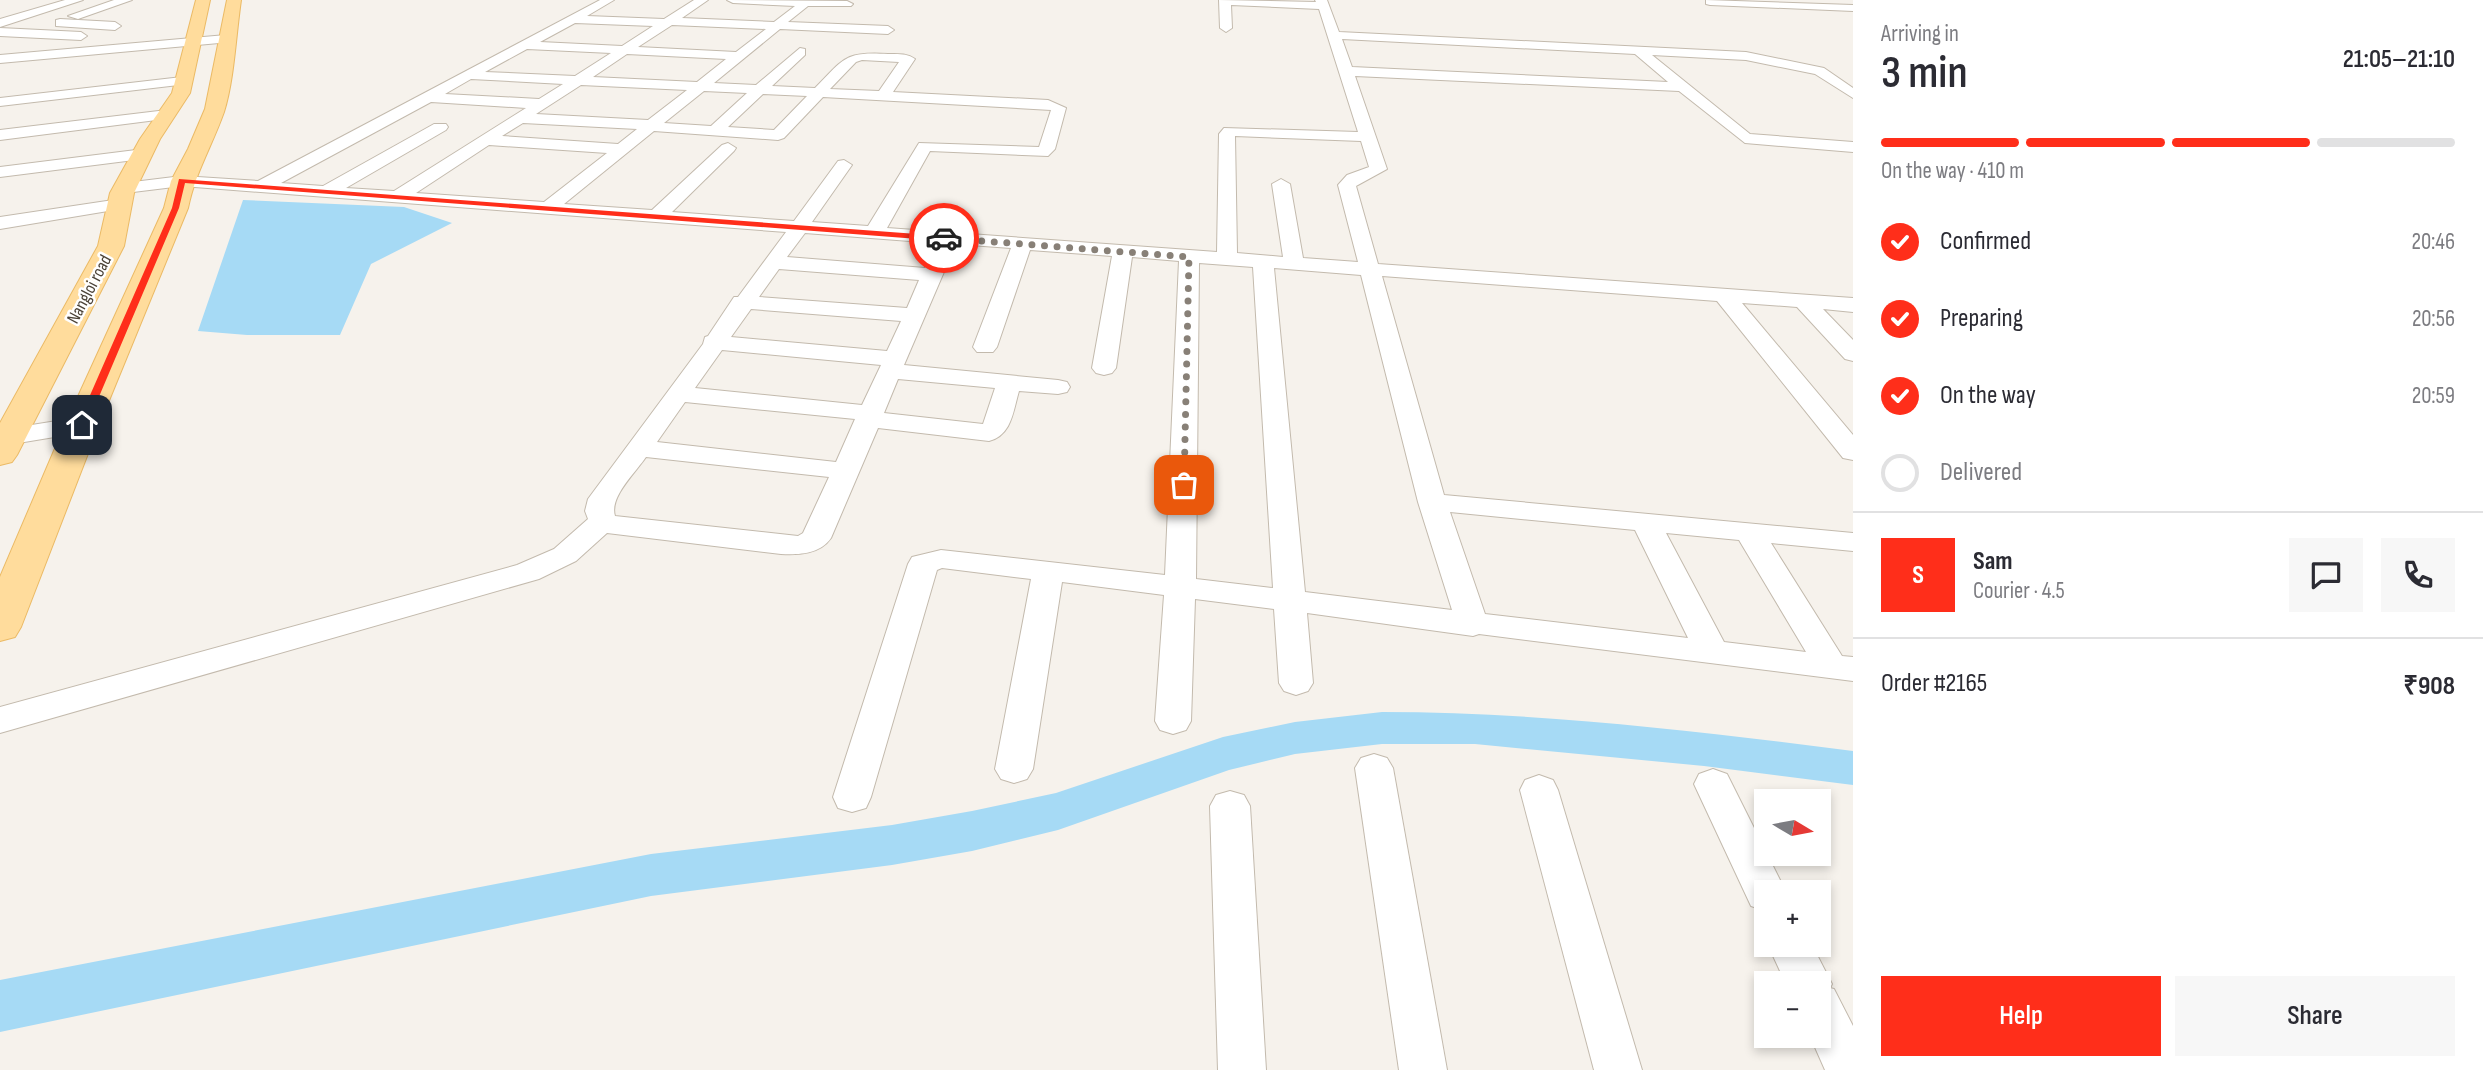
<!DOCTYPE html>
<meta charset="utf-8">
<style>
:root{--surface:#fff;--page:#f7f7f7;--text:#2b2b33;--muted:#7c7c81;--line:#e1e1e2;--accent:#ff2e1a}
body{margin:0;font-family:"Sofia Sans Condensed",sans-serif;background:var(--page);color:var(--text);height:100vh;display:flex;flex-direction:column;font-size:26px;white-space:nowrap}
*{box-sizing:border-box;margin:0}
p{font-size:23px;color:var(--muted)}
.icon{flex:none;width:38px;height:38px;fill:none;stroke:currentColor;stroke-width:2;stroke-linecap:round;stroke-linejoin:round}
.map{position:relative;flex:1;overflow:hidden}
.side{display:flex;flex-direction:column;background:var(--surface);width:630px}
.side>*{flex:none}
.needle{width:46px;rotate:100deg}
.fabs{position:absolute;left:1754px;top:789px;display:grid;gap:14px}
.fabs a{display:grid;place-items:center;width:77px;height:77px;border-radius:0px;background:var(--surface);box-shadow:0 4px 10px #0003;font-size:35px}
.pin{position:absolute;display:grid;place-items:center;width:60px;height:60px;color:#fff;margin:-30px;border-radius:14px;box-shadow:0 4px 10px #0006}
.courier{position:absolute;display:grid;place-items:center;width:70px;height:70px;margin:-35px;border:5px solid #ff2e1a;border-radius:50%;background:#fff;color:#222;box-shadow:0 2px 9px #0007}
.head em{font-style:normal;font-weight:600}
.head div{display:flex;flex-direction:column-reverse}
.head{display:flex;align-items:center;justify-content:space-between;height:119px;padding:0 28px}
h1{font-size:46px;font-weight:600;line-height:52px}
.bar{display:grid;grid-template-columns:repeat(4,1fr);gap:10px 7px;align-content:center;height:84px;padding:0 28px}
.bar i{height:9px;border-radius:5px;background:var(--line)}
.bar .current{background:var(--accent)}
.bar p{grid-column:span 4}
.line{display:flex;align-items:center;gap:18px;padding:0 28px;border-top:2px solid var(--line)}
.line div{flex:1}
.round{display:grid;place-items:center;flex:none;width:74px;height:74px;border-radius:0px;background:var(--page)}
ol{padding:0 28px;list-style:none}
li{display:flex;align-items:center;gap:21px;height:77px}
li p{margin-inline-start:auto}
li .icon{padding:7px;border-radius:50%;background:var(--accent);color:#fff;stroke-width:4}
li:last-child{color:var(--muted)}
li i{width:38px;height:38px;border:4px solid var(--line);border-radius:50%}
.cta{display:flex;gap:14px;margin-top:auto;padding:14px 28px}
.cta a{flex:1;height:80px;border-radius:0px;background:var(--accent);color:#fff;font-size:28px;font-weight:600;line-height:80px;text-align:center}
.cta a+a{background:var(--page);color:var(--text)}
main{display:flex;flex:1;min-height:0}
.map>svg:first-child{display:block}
.water{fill:#a6daf5}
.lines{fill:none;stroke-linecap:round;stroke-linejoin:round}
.canal{fill:#a6daf5;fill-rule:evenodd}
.minor-casing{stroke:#c3baad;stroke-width:2}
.primary-casing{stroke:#ebba65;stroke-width:2}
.minor{fill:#fff;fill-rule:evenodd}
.primary{fill:#ffdc9c;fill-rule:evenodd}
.route{fill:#ff2e1a}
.done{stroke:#888077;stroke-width:7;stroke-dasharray:0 12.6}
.labels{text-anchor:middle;stroke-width:5;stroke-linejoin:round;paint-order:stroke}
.far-street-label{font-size:18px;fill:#4c4338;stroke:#fff}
</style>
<main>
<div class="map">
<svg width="1853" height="1070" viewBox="0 0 1853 1070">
<rect width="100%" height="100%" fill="#f6f2ec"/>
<path class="water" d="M243,200L404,207L452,223L371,264L340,335H247L198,331Z"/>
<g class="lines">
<path class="canal" d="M1382,712C1540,712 1697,731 1853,751V785L1704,766L1475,744H1382L1295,754L1229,770L1058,830L972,851L892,865L651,896L0,1032V980L651,854L892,825L972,811L1056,793L1223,737L1295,722Z"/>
<defs>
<g id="minor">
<path d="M65,0H83L0,27V19Z"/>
<path d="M114,0H132L78,19L68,16Z"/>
<path d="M600,0H614L587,16L664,19L694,0H708L682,18L774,22L795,6L733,3L727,0L847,1L853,4L851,6H808L788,22L888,26L894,30L888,34L780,29L714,83L756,85L800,48L805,49V55L772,86L815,88C844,59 844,51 888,54C897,54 907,53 915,59L893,92L1048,100L1066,108L1055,149L1048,156L930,151L887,228L1217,252L1219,134L1224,128L1358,132L1319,9L1231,5L1232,28L1226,32L1220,28L1219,0L1316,2L1315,0H1327L1339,32L1746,52L1824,68L1853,88V98L1815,74L1746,60L1652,55L1750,134L1853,142V152L1745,143L1679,91L1355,76L1387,169L1356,186L1378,264L1853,298V312L1823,309L1853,340V361L1845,359L1797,307L1742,303L1853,435V460L1843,458L1717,301L1382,276L1444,495L1853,533V551L1771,543L1842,656L1853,657V681L1479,634L1473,636L1307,613L1313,683L1308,691L1296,695L1284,691L1279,683L1274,609L1195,599L1191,721L1186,730L1173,734L1160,730L1155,721L1164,595L1062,582L1033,769L1027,779L1014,783L1001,779L995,769L1031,579L942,568L937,570L871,797L866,808L852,812L838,808L833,797L908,564L912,557L941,550L1165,575L1179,261L1132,257L1116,368L1112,373L1104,375L1096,373L1092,368L1112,256L1030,250L997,347L993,352H977L973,347L1011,248L956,244L904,365L1058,380L1067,382L1070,387L1067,392L1058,394L1019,391C1013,411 1012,435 989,441L878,428L831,538C820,554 799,555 781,554L607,533L576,561L539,579L0,733V707L517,565L554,549L588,519L585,511L588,499L703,344L705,337L708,336L734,297H738L786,232L182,186L125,193L116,188L125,183L182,176L258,181ZM575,23L653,26L622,46L540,42ZM672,25L766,29L736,52L638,47ZM1342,39L1635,54L1668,82L1352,67ZM527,49L611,53L575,76L485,72ZM627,54L726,59L697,82L593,77ZM862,60L899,62L879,91L830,89L856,62ZM471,79L563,84L539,99L445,94ZM581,85L687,90L648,120L536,114ZM704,91L747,93L711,126L664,123ZM763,94L807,96L774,130L728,127ZM823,97L1051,110L1039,147L919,143L868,226L812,222L852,165L844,160L838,161L794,221L672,212L734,151L736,148L728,143L722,145L652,210L564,204L654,131L778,140L784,138ZM431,102L526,108L394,191L346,188L446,130L448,127L446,124H434L323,186L281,183ZM523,123L637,129L618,144L502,136ZM1235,136L1361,141L1369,167L1347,175L1338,185L1358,262L1303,258L1290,184L1281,179L1272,184L1283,257L1237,253ZM489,145L607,153L544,202L416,193ZM805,233L936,243L925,268L787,257ZM1199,263L1253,267L1273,588L1196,579ZM1274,268L1361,275L1418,502L1452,610L1305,592ZM779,269L919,280L907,308L759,297ZM751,309L901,321L887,351L731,337ZM722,350L881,365L862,405L695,388ZM898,379L995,388L983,424L884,413ZM685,402L855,419L836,462L657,442ZM646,457L829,477L803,533L798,536L615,516C609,497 636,472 646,457ZM1450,512L1635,530L1688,638L1485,614ZM1666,533L1739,540L1806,652L1724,642Z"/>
<path d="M1706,0L1853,5V11L1710,5L1706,4Z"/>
<path d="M60,19L115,22L121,26L115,30L56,26V20Z"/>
<path d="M0,28L81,32L87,36L81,40L0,36Z"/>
<path d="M226,35L230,36V42L0,63V55Z"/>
<path d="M182,77L187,78V84L0,106V98Z"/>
<path d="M167,110L172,112L175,115L172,118L0,140V130Z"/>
<path d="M144,149L150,150L152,154L150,158L0,177V167Z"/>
<path d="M120,199L126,200L129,204L126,208L0,229V217Z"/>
<path d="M82,417L91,419L95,425L91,431L0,446V430Z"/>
<path d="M1374,754L1387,758L1393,768L1447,1070H1399L1355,768L1361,758Z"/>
<path d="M1713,769L1727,774L1786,892H1766V911L1751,906L1694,784L1699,774Z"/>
<path d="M1539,775L1553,780L1558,790L1642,1070H1594L1520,790L1525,780Z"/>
<path d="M1230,791L1244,795L1250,806L1266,1070H1218L1210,806L1216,795Z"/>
<path d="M1768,945H1812L1832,984L1830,988L1834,989L1853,1026V1070H1825L1810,1036H1818V984H1786Z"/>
</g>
<g id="primary">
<path d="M196,0H210L190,93L160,139L134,193L124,246L17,455L12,462L0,465V423L98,246L110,193L140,139L172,93Z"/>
<path d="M227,0H241C236,34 234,81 224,112C212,146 195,173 188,208L99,425L21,627L15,637L0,641V577L65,425L164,208L171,181L188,149L205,109Z"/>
</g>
</defs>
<use href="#minor" class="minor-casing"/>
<use href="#primary" class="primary-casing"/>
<use href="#minor" class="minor"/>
<use href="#primary" class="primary"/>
</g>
<path class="route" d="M179,179L944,236L948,238L944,241L185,183L179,208L87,425L78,427L77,425L172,208Z"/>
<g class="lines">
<path class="done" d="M944,238L1189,257L1184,485"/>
</g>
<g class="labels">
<g class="far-street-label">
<text transform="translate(89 289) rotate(-62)" y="6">Nangloi road</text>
</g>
</g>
</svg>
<div class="fabs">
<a><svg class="needle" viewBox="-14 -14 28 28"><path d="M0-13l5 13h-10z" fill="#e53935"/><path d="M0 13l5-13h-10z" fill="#7c7c81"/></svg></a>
<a>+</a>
<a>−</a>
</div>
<div class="pin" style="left:1184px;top:485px;background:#ea580c"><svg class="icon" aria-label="bag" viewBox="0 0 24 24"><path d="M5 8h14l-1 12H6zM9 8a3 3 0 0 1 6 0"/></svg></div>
<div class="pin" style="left:82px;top:425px;background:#1f2937"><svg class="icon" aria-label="home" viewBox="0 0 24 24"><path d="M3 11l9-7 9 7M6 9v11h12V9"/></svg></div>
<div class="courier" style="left:944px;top:238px"><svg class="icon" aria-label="car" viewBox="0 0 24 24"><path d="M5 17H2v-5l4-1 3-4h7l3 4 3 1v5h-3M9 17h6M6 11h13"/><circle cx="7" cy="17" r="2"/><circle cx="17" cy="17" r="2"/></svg></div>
</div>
<section class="side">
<div class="head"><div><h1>3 min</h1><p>Arriving in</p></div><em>21:05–21:10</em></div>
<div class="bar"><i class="current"></i><i class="current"></i><i class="current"></i><i></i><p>On the way · 410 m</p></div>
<ol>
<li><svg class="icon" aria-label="check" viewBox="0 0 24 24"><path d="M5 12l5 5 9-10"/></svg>Confirmed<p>20:46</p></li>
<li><svg class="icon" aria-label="check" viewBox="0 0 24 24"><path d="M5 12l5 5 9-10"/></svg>Preparing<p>20:56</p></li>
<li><svg class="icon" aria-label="check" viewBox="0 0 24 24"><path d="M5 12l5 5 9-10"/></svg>On the way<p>20:59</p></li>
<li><i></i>Delivered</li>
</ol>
<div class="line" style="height:126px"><b class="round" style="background:var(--accent);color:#fff">S</b><div><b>Sam</b><p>Courier · 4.5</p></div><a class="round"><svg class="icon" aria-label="chat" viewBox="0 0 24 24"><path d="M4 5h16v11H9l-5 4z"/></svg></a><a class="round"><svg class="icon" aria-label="phone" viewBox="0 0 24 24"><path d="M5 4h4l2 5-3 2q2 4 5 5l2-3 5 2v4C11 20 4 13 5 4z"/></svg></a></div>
<div class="line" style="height:91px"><div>Order #2165</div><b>₹908</b></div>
<div class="cta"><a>Help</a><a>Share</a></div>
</section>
</main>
